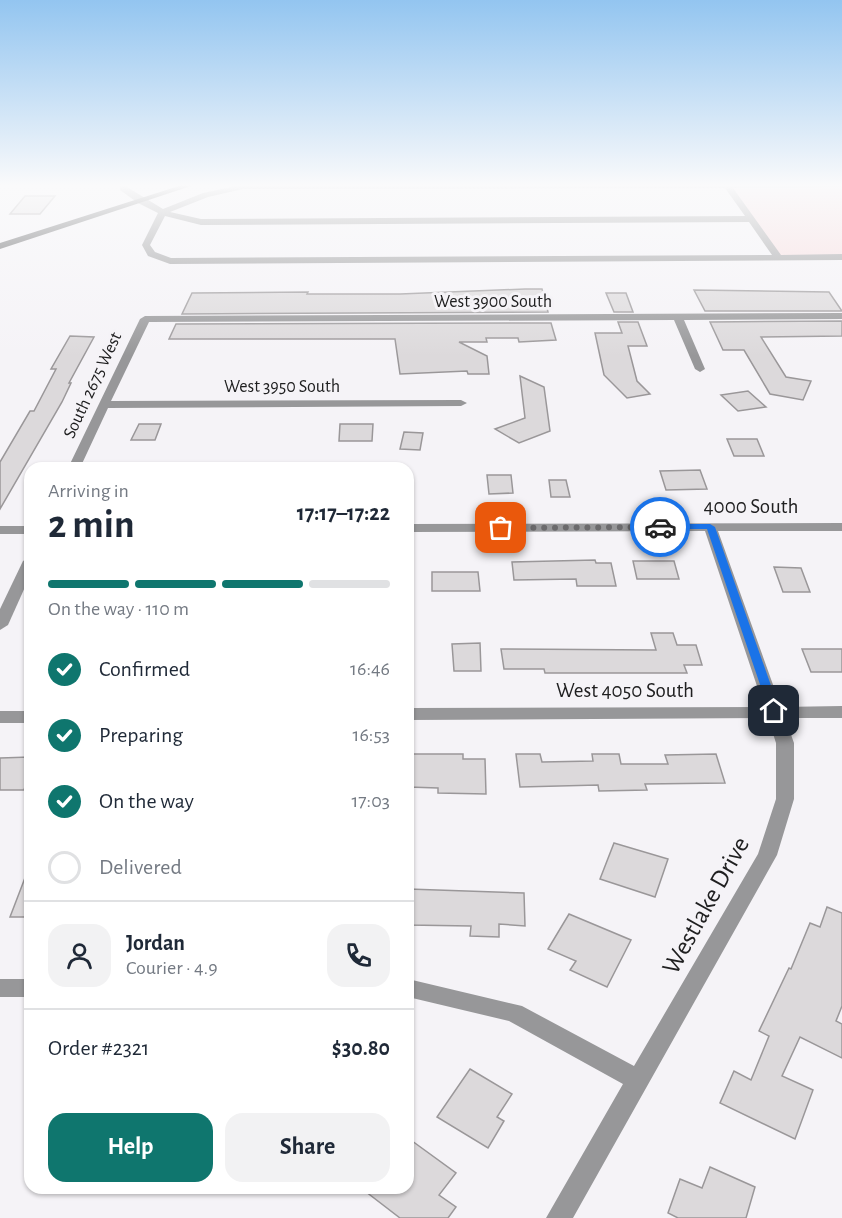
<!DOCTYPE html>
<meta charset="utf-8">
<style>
:root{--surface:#fff;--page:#f2f2f3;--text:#1f2937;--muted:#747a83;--line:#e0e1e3;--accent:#0f766e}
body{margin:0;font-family:"Alegreya Sans",sans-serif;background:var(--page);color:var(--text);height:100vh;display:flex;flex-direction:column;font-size:22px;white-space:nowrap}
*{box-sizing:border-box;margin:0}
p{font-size:20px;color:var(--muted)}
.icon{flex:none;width:33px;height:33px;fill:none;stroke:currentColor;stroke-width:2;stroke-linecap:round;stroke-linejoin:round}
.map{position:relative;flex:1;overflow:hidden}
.drawer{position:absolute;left:24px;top:462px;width:390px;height:732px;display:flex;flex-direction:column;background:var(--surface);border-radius:18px;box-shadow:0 2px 4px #0004}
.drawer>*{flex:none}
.pin{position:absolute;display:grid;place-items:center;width:51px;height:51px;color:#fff;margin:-26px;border-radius:12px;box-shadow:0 3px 9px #0006}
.courier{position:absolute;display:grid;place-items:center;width:60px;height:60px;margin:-30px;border:4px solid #1a73e8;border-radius:50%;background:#fff;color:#222;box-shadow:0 2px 8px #0007}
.headline em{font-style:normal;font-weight:700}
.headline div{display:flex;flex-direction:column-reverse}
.headline{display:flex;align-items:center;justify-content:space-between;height:102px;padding:0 24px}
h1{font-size:39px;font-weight:700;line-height:45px}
.bar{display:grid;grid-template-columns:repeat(4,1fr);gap:9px 6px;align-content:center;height:72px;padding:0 24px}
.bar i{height:8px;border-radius:4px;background:var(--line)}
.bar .selected{background:var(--accent)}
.bar p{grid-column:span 4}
.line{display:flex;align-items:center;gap:15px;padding:0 24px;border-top:2px solid var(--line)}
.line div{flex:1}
.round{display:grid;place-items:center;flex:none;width:63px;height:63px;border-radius:18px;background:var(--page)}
ol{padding:0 24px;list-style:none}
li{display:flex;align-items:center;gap:18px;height:66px}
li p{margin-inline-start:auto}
li .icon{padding:6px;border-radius:50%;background:var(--accent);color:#fff;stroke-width:4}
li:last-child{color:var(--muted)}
li i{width:33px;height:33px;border:3px solid var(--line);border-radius:50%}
.primary-button{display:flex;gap:12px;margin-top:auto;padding:12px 24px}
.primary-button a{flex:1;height:69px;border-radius:18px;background:var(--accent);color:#fff;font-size:24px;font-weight:700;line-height:69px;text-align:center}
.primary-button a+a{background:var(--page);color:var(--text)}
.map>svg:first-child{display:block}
.green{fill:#f8dbdd}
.building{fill:#dcd9db;stroke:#9a9799;stroke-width:1.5}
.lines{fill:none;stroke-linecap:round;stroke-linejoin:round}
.minor{fill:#979799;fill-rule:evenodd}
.major{fill:#4c4d4f;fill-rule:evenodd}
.route{fill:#1a73e8}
.done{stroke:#6b6a6c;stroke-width:6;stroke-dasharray:0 10.8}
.labels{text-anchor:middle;stroke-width:6;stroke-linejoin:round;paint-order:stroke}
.far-street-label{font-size:18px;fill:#202021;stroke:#f5f3f7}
.street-label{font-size:21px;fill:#202021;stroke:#f5f3f7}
.near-street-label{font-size:26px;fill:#202021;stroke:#f5f3f7}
</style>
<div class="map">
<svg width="842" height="1218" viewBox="0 0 842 1218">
<rect width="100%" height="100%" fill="#f5f3f7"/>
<path class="green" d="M732,187H842V255H779Z"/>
<g class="building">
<path d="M25,196H55L40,214H10Z"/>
<path d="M525,289H542L548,312L182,314L192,293L308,292L307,294H400Z"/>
<path d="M694,290L829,292L842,311H705Z"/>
<path d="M606,293H626L633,312H614Z"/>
<path d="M842,321V336L761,337L786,377L811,381L803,400L770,394L744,350H723L710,322Z"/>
<path d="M618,322H638L647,346H628L637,381L650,394L627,398L604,375L595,333H622Z"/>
<path d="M551,323L556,340L519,342L518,338H486L487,342H459L487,356L489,374H468L467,371L400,374L395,339H169L176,324Z"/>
<path d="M70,336L94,337L69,383H71L62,402L0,509V462L30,411H34L56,369H51Z"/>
<path d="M520,376L544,387L550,431L519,443L495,429L525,418Z"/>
<path d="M748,391L766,407L738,411L721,395Z"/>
<path d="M139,424H161L155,440H131Z"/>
<path d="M340,424H373L372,441H339Z"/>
<path d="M404,432L423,433L420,450L400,449Z"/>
<path d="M727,439H757L764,456H734Z"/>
<path d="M700,470L707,489L666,490L660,471Z"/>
<path d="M487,475H511L513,493L489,494Z"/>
<path d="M549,480H566L570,497H551Z"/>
<path d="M595,560L596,563H611L616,586H577L576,579L514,580L512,562Z"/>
<path d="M633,561H674L679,579H637Z"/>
<path d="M774,567L801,568L810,592H783Z"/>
<path d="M432,572H478L480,591H432Z"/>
<path d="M651,633H673L677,645H696L702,665H684L687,673H545L544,669H504L501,649L656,650Z"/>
<path d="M480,643L481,671H454L452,644Z"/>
<path d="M802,649H842V672H811Z"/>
<path d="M408,754H463V759H485L486,794L438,793V788L408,787Z"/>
<path d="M516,754H540L542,762L593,761L592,754H619L621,764H668L665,755L716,754L725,783L645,784L647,790L599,791L598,785L520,787Z"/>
<path d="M30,757V771L24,790H0V758Z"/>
<path d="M614,843L668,859L655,897L600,879Z"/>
<path d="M28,870H30V917H10Z"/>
<path d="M408,889L524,893L525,926L499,924V937L470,936L471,926L408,925Z"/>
<path d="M827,907L842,913V1006L836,1021L842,1024V1058L800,1037L782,1076L813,1090L795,1139L720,1103L734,1071L751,1080L769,1036L759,1031L789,968L791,969L810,923L820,927Z"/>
<path d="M569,914L631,940L607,987L570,970L576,961L548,949Z"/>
<path d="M470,1069L512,1094L497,1117L504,1121L488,1148L437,1117Z"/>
<path d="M408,1138L456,1173L439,1195L456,1207L448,1218H400L361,1188H408Z"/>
<path d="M710,1167L755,1187L746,1218H678L668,1213L680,1179L702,1188Z"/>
</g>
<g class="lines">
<g class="minor">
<path d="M121,185H129L127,187L163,209L203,193L241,185H842V187L733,188L781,255L842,254V260L170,264L148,256L142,245L158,213L138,203L120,190ZM725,188L745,216L201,219L170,212L208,197L243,189ZM165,216L201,225L749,222L772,255L171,258L155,252L150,245Z"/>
<path d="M842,313V319L684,320L705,369L700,372L695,369L674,320L149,322L111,401L461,400L467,403L461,406L108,408L80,468H68L140,319L145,316Z"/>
<path d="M842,523V531H718L781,707L842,706V718H785L794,743V799L777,855L573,1218H546L623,1084L509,1021L408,997V979L522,1006L634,1066L758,854L776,799V743L768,718L408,720V708L764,707L705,531L408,532V524Z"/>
<rect x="0" y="526" width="30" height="8"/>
<path d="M30,557V576L8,625L0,630V609L23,561Z"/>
<rect x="0" y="711" width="30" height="12"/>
<rect x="0" y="979" width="30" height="18"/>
</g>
<path class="major" d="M182,185H194L0,249V243Z"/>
</g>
<linearGradient id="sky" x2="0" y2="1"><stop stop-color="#93c5f0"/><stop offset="0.52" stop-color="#fafafb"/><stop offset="1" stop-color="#fafafb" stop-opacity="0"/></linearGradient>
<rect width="842" height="356" fill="url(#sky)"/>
<path class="route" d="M660,524H710L715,527L780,711L778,714L774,715L769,711L707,529H657V525Z"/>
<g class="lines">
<path class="done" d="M501,528L660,527"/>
</g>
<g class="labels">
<g class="far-street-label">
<text x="493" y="307">West 3900 South</text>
<text transform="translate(92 385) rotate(-65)" y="6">South 2675 West</text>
<text x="282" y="392">West 3950 South</text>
</g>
<g class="street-label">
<text x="751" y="513">4000 South</text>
<text x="625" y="697">West 4050 South</text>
</g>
<g class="near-street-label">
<text transform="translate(705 905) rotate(-61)" y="9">Westlake Drive</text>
</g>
</g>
</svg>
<div class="pin" style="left:501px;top:528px;background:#ea580c"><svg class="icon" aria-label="bag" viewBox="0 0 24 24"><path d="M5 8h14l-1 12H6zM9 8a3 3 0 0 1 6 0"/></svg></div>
<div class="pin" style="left:774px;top:711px;background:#1f2937"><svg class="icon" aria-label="home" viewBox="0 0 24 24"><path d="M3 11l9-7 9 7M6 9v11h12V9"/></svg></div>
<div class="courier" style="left:660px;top:527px"><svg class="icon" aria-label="car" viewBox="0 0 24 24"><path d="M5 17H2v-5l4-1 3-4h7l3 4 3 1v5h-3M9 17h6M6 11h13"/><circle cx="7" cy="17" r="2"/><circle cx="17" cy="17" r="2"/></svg></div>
<section class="drawer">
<div class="headline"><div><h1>2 min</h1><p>Arriving in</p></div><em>17:17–17:22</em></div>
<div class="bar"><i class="selected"></i><i class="selected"></i><i class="selected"></i><i></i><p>On the way · 110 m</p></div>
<ol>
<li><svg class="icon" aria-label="check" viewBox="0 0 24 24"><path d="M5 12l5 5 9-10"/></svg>Confirmed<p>16:46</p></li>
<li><svg class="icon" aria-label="check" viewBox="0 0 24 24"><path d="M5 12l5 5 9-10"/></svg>Preparing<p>16:53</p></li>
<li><svg class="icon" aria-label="check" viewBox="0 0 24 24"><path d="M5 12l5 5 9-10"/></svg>On the way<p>17:03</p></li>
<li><i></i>Delivered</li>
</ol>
<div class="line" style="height:108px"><a class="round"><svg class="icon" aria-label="person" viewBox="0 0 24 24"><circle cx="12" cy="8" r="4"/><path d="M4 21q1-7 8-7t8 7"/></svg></a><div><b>Jordan</b><p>Courier · 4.9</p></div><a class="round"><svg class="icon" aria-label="phone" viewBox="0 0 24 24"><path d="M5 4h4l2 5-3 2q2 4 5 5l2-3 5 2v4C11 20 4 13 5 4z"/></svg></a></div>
<div class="line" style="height:78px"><div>Order #2321</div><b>$30.80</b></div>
<div class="primary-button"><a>Help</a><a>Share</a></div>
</section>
</div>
